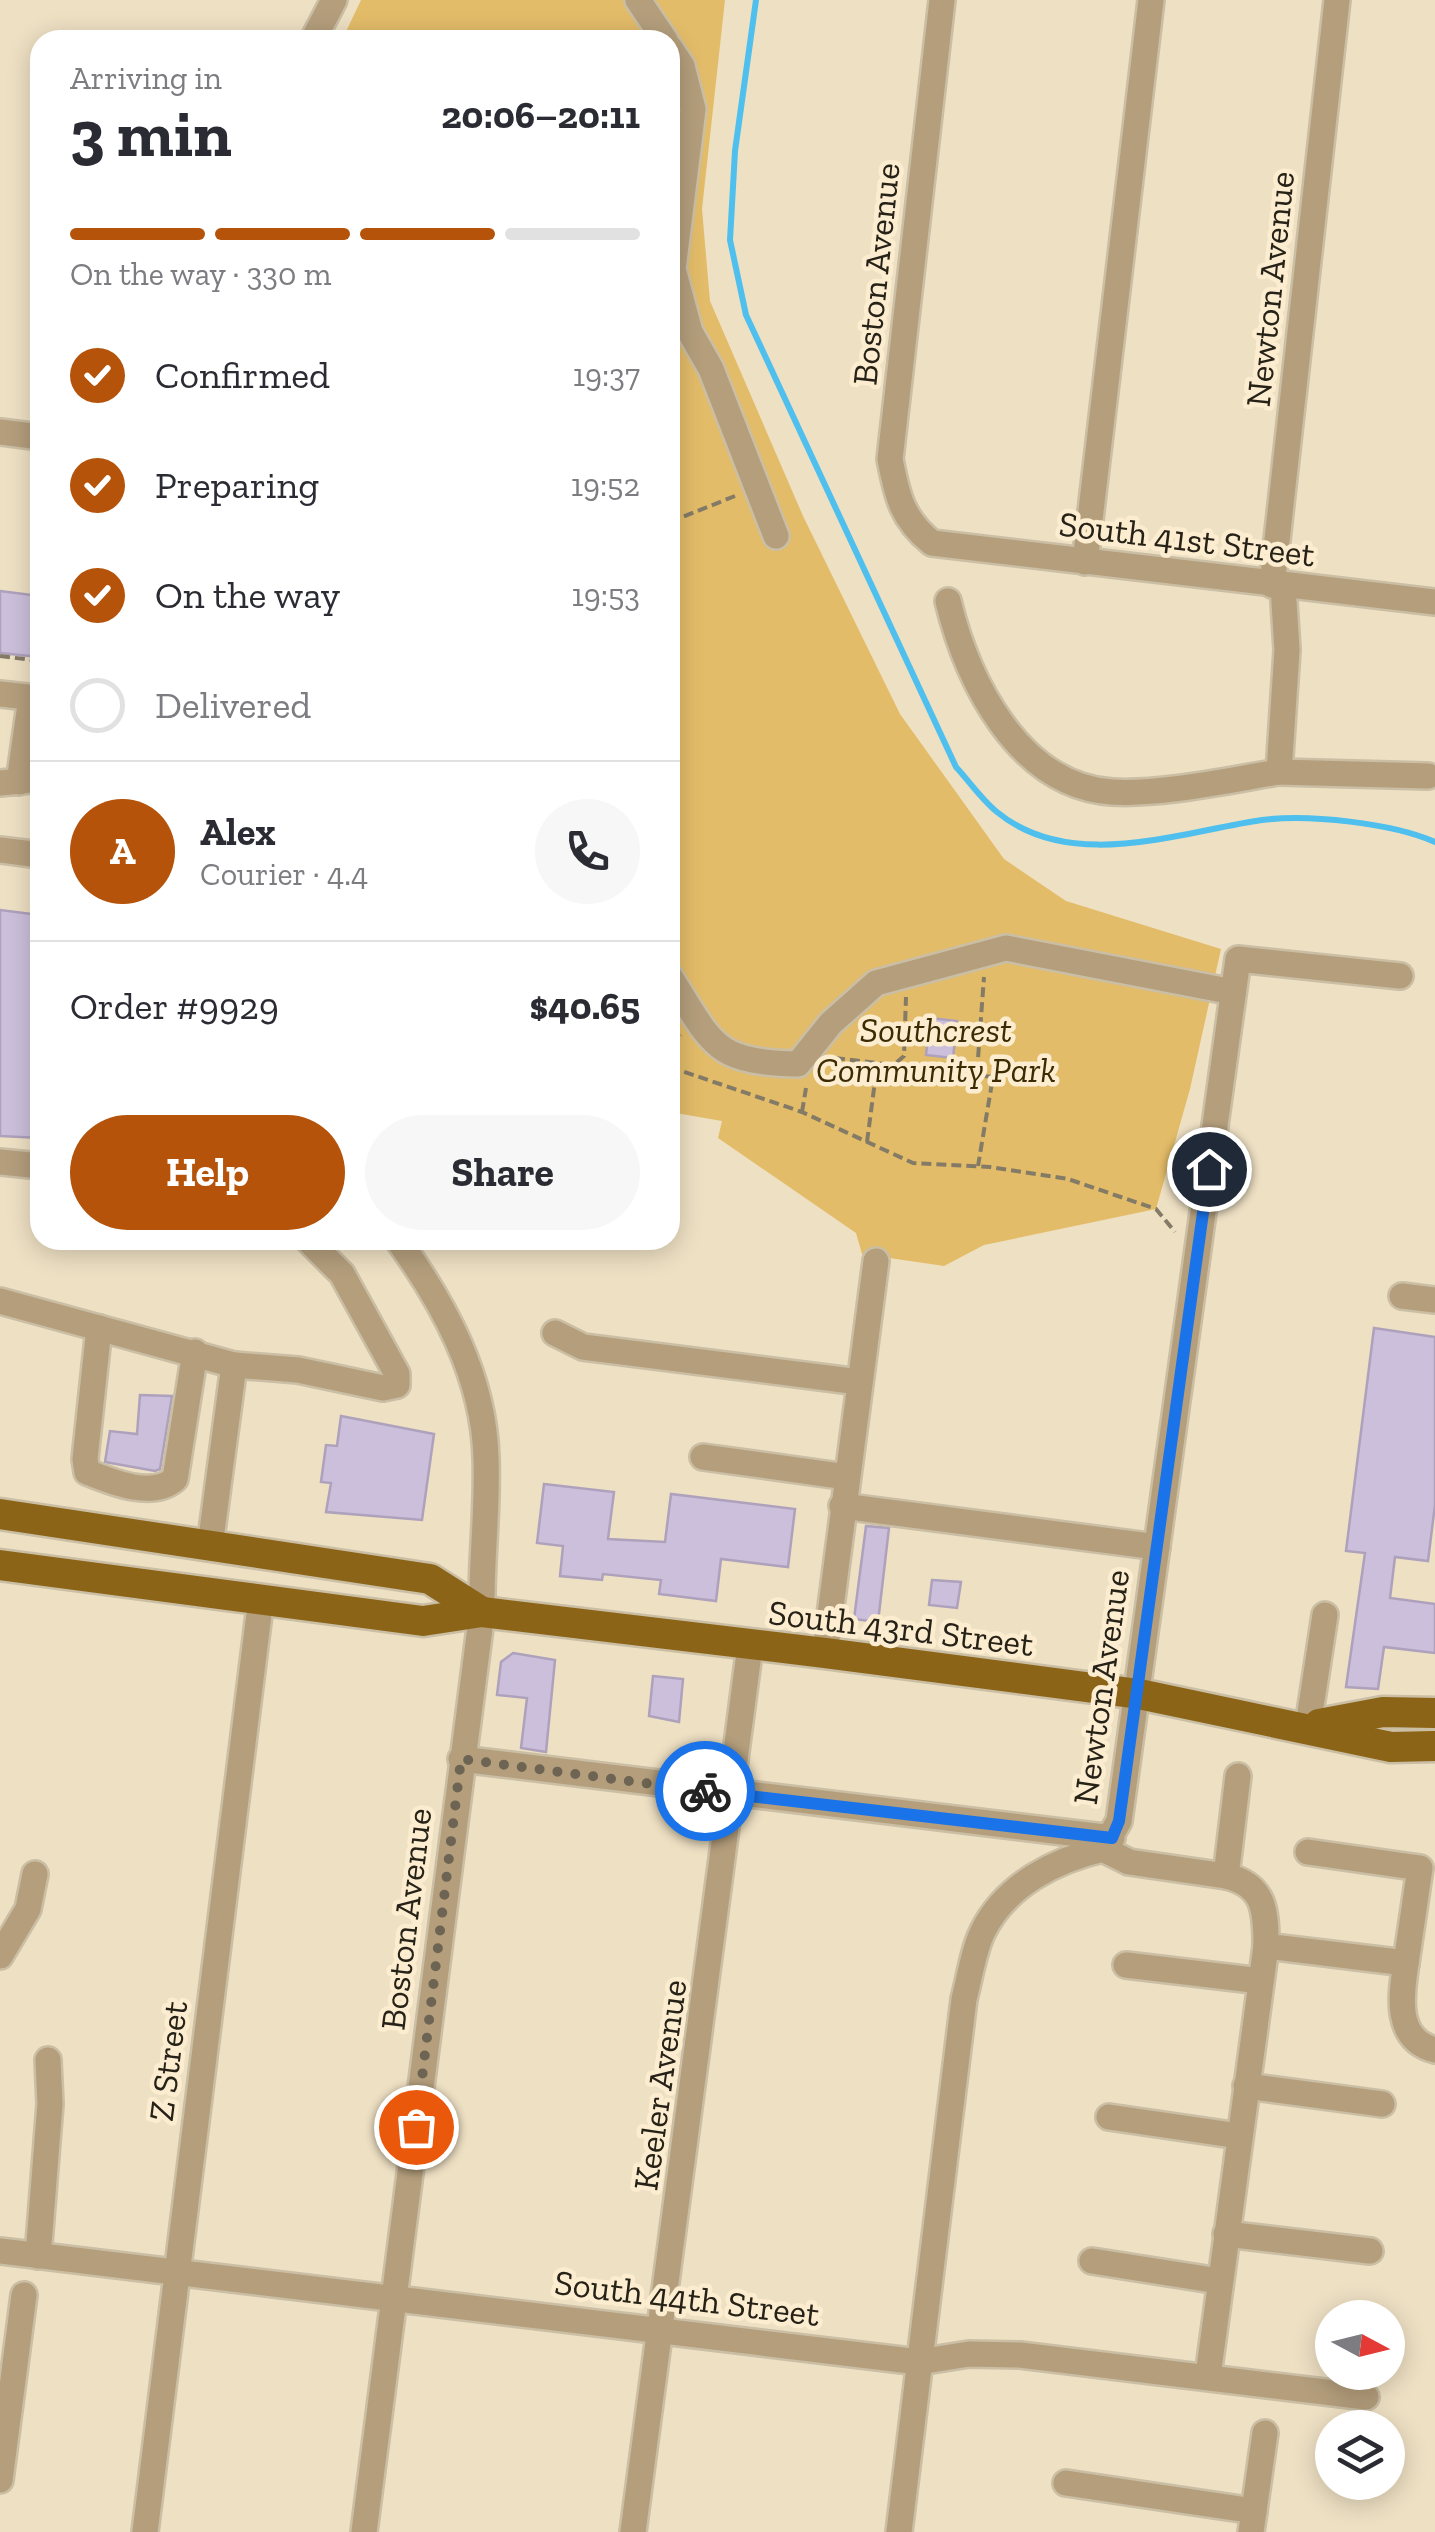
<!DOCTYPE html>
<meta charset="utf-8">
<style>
:root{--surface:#fff;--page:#f7f7f7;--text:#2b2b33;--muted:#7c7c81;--line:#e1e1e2;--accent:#b45309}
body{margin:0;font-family:"Zilla Slab",serif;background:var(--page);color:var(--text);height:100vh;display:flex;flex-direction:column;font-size:38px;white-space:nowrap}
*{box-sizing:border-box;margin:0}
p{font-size:32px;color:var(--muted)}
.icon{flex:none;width:55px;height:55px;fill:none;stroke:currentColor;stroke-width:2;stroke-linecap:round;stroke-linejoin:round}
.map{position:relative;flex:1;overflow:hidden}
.details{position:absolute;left:30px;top:30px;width:650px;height:1220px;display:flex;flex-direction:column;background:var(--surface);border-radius:30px;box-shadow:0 5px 25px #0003}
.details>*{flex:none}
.needle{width:65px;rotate:97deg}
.controls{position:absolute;left:1315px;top:2300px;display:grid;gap:20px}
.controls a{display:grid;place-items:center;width:90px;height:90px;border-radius:50%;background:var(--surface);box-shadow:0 5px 25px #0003;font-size:50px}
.pin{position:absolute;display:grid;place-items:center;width:85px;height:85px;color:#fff;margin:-42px;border:5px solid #fff;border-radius:50%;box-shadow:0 2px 10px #0007}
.courier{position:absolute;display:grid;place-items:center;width:100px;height:100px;margin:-50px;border:8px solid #1a73e8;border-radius:50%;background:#fff;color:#222;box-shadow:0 2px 12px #0007}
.head em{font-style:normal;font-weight:700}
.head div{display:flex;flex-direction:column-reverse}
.head{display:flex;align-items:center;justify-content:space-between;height:170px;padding:0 40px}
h1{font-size:65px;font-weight:700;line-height:75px}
.bar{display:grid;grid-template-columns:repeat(4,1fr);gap:15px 10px;align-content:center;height:120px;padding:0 40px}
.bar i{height:12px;border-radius:8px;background:var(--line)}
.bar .active{background:var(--accent)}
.bar p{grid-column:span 4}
.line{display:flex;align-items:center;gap:25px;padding:0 40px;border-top:2px solid var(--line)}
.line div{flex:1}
.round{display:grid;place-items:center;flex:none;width:105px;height:105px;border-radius:52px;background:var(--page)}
ol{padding:0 40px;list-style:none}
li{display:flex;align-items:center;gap:30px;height:110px}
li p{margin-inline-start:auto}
li .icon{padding:10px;border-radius:50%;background:var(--accent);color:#fff;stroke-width:4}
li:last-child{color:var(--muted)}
li i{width:55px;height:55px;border:5px solid var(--line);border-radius:50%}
.button{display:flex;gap:20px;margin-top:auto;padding:20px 40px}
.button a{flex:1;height:115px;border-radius:60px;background:var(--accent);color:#fff;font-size:40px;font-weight:700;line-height:115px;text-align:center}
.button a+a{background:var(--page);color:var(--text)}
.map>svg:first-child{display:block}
.green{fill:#e3bc69}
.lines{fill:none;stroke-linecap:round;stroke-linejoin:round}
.stream{stroke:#4fbfed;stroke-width:6}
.building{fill:#ccbfdb;stroke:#aea1bc;stroke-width:2.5}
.minor-casing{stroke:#cabea4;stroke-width:30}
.major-casing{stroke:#cabea4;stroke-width:35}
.path{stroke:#847b67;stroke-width:4;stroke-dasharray:10 5;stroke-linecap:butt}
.minor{stroke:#b49e7c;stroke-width:25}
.major{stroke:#8b6417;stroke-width:30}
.done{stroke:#6d6453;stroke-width:10;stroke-dasharray:0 18}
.route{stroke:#1a73e8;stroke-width:12}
.labels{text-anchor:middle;stroke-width:9;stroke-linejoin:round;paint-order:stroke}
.street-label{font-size:35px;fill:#272217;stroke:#fcedd0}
.park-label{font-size:35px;font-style:italic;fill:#3c2b02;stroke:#fcedd0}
</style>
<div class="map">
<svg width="1435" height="2532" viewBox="0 0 1435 2532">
<rect width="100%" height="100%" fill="#eee0c3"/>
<path class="green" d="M361,0H725L702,209L710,301L803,516L900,714L1004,859L1066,901L1221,949L1190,1089L1156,1209L984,1245L944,1266L862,1254L856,1233L718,1138L722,1121L670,1112V40H342Z"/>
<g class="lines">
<path class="stream" d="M756,0L735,151L730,240L746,315L956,767C969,781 982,800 997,812C1071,873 1179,832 1262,820C1309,814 1392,823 1435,842"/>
</g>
<g class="building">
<path d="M0,591L40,596V657L0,653Z"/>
<path d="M0,910L40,915V1138L0,1136Z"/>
<path d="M930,1018L957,1021L953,1058L926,1055Z"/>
<path d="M1374,1328L1435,1337V1505L1428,1561L1395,1557L1390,1598L1435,1604V1653L1384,1647L1378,1689L1346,1687L1365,1553L1346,1551Z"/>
<path d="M140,1395L172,1396L160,1469L155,1471L105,1462L110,1431L137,1434Z"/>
<path d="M341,1416L434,1434L422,1520L326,1512L331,1483L321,1482L326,1445L337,1446Z"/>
<path d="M544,1484L614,1492L608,1539L665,1542L671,1494L795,1509L788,1567L721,1559L716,1601L659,1594L661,1580L603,1574L602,1580L560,1576L563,1546L537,1543Z"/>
<path d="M866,1526L889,1528L878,1622L854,1619Z"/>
<path d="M932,1580L961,1582L957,1608L929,1605Z"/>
<path d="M513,1653L555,1660L546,1752L521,1748L527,1698L497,1695L501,1662Z"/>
<path d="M653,1676L683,1679L679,1722L649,1716Z"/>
</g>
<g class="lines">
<defs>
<g id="minor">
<path d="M638,0L665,40"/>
<path d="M942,0L890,459C897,496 902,519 932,543L1435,602"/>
<path d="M313,40L334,0"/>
<path d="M670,48L682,66L693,109L673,269L690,332L711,369L776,536"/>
<path d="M0,432L40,437"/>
<path d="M1085,562L1151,0"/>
<path d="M1272,585L1337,0"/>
<path d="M1283,586L1287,650L1279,772L1428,776"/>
<path d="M948,601C967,680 1018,786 1112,792C1162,795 1229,780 1279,772"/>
<path d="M0,694L27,697L30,705L19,782"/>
<path d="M0,783L40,779"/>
<path d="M0,850L40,855"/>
<path d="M670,977C713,1044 712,1062 798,1064L831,1023L876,983L1006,948L1233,992"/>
<path d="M0,1162L40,1166"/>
<path d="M1402,1296L1435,1300"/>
<path d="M0,1301L234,1365"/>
<path d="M99,1328L85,1459L87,1472C112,1482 152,1499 175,1479L195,1352"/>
<path d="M555,1333L583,1347L859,1382"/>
<path d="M703,1457L847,1477"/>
<path d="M842,1506L1157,1547"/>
<path d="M210,1546L234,1365L298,1370L383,1388L397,1385V1374L342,1274L308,1240"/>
<path d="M825,1653L876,1261"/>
<path d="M1308,1726L1325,1615"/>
<path d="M461,1759L1112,1838"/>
<path d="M1103,1849L1129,1862L1226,1876L1238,1776"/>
<path d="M1226,1876C1265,1885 1266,1911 1266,1946L1406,1963L1420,1868L1308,1852"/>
<path d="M0,1956L28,1909L35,1874"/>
<path d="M1406,1963C1401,1995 1394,2039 1435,2050"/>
<path d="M1126,1965L1261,1981"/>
<path d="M1246,2086L1382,2104"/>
<path d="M1109,2117L1239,2136"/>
<path d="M1226,2234L1370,2251"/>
<path d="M0,2251L919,2362L969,2354L1020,2355L1366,2397"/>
<path d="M38,2256L50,2104L48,2060"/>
<path d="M1092,2261L1219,2281"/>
<path d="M1208,2376L1266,1946"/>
<path d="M0,2480L24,2295"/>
<path d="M1066,2483L1254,2511"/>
<path d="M145,2532L261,1598"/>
<path d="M364,2532L482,1612C481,1561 488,1510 486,1458C484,1377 444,1304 398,1240"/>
<path d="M633,2532L750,1646"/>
<path d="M899,2532L964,1999C970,1977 973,1951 983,1931C1006,1885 1055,1860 1103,1849L1119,1821L1238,959L1400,976"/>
<path d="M1251,2532L1265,2433"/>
</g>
<g id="major">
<path d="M0,1514L430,1579L482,1612"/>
<path d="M0,1565L423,1621L482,1612L825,1653L1139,1694L1391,1747L1435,1746"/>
<path d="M1319,1724L1383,1712L1435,1713"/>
</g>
</defs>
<use href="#minor" class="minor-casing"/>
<use href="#major" class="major-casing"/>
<g class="path">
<path d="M670,522L735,496"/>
<path d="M0,656L40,661"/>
<path d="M670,1046L681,1035"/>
<path d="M835,1058L993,1077L978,1166"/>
<path d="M670,1067L802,1112L913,1163L990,1167L1068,1179L1156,1209L1175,1232"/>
<path d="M977,1072L984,977"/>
<path d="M802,1112L806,1088"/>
<path d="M867,1142L875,1081L904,1056L906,997"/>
</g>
<use href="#minor" class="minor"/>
<use href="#major" class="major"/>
</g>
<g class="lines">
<path class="done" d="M416,2127L461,1759L705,1791"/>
<path class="route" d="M705,1791L1112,1838L1119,1821L1209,1169"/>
</g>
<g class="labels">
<g class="street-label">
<text transform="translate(876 274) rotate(-84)" y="12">Boston Avenue</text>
<text transform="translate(1270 289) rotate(-84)" y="12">Newton Avenue</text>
<text transform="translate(1187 539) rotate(7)" y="12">South 41st Street</text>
<text transform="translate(901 1628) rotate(7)" y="12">South 43rd Street</text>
<text transform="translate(1101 1687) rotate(-82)" y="12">Newton Avenue</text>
<text transform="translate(406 1919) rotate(-83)" y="12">Boston Avenue</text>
<text transform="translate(168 2061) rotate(-83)" y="12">Z Street</text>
<text transform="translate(660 2085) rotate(-82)" y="12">Keeler Avenue</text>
<text transform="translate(687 2298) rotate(7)" y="12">South 44th Street</text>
</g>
<g class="park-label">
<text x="936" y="1042">Southcrest<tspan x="936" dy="40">Community Park</tspan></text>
</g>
</g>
</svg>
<div class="controls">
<a><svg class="needle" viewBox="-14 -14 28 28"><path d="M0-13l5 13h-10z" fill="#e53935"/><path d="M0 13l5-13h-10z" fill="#7c7c81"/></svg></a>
<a><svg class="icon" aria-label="layers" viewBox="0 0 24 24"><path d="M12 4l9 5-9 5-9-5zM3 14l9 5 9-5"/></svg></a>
</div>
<div class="pin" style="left:416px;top:2127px;background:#ea580c"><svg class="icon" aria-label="bag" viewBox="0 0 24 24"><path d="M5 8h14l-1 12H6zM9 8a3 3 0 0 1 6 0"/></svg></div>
<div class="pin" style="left:1209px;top:1169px;background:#1f2937"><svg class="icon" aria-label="home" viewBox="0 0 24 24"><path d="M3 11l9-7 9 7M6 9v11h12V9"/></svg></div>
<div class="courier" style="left:705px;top:1791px"><svg class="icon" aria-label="bike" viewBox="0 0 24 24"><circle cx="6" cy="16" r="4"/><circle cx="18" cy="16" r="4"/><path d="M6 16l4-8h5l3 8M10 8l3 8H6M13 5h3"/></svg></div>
<section class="details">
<div class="head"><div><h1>3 min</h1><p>Arriving in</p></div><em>20:06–20:11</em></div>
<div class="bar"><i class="active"></i><i class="active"></i><i class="active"></i><i></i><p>On the way · 330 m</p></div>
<ol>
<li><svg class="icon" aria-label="check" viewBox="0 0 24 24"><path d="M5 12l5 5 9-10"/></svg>Confirmed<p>19:37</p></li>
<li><svg class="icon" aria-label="check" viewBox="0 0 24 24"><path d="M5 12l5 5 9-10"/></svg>Preparing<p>19:52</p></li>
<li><svg class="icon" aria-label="check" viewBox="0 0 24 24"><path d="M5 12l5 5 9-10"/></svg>On the way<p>19:53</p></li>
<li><i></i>Delivered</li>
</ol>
<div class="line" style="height:180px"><b class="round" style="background:var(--accent);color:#fff">A</b><div><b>Alex</b><p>Courier · 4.4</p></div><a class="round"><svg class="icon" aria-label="phone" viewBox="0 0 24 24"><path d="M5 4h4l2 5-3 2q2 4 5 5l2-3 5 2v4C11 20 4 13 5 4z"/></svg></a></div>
<div class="line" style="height:130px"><div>Order #9929</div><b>$40.65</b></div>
<div class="button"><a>Help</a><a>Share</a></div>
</section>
</div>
